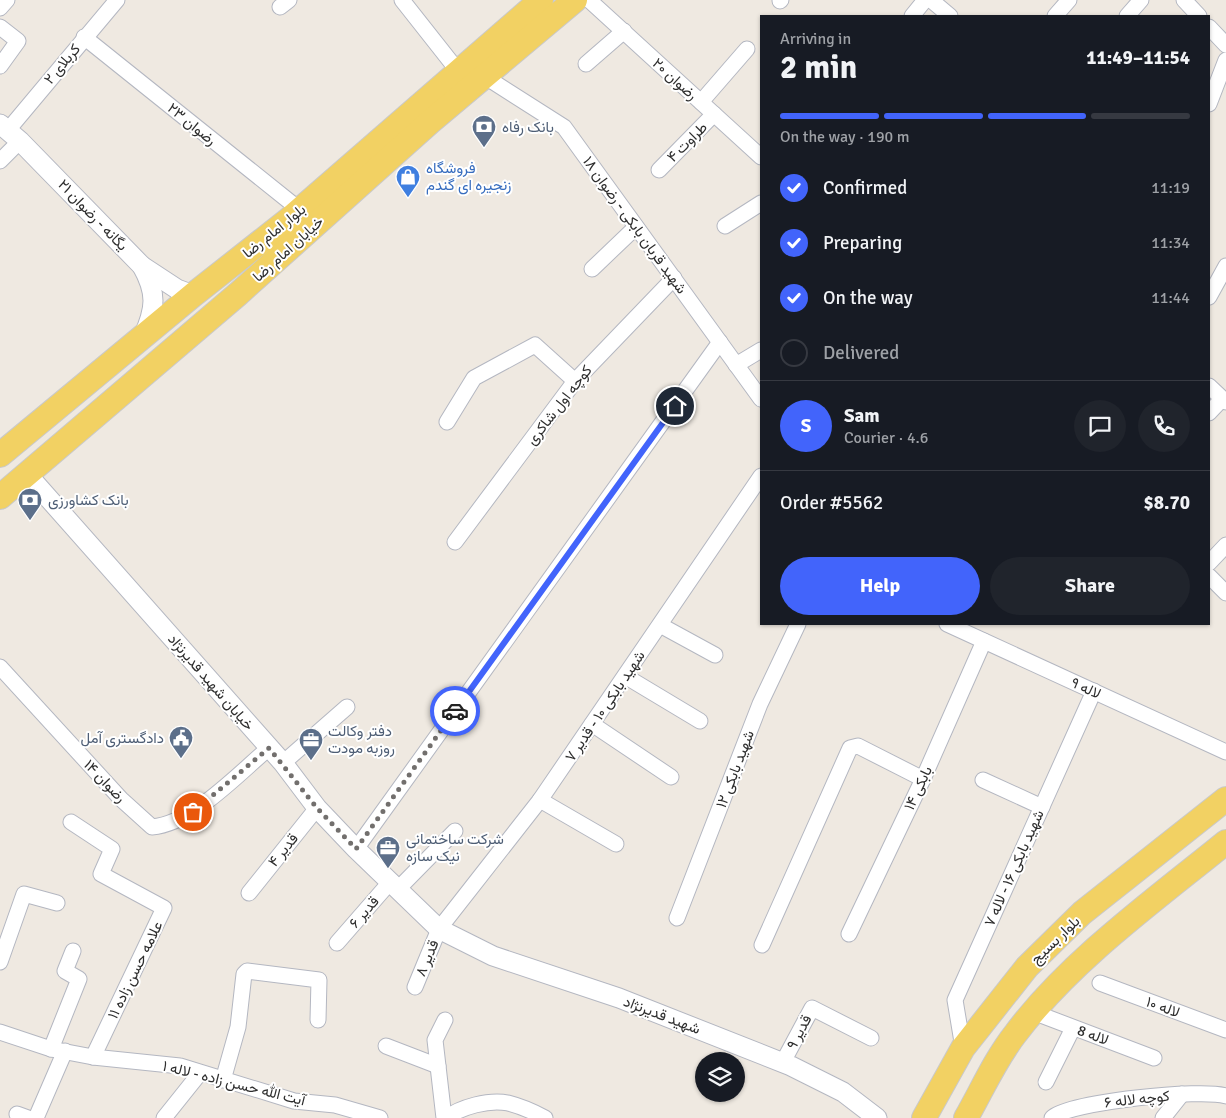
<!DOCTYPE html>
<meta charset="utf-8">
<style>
:root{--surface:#171b24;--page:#20242c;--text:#f1f3f6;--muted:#9ea1a6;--line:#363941;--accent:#4264fb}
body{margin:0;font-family:Signika,Vazirmatn,sans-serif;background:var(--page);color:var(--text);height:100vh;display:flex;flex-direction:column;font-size:19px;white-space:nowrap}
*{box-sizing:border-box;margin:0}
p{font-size:16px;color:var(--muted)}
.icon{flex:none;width:28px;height:28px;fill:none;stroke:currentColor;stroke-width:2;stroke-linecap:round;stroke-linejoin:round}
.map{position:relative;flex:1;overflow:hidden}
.side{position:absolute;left:760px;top:15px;width:450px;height:610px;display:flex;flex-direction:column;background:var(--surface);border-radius:0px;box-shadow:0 1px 4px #0004}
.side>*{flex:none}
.fabs{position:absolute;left:695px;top:1052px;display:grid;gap:10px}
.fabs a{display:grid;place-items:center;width:50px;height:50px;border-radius:50%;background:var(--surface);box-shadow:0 1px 4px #0004;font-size:25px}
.pin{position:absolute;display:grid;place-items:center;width:42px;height:42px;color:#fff;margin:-21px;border:2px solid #fff;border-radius:50%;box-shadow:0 1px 5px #0007}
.courier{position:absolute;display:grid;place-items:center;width:50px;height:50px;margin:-25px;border:4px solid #4264fb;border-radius:50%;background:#fff;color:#222;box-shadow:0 1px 6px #0007}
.overview em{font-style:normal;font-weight:700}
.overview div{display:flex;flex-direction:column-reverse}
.overview{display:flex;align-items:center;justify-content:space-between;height:85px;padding:0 20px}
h1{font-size:32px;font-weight:700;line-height:38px}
.bar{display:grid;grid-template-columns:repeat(4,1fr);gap:8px 5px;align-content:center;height:60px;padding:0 20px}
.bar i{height:6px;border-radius:4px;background:var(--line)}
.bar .selected{background:var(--accent)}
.bar p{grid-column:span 4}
.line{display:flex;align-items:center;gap:12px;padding:0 20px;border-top:1px solid var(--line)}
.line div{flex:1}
.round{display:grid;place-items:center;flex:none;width:52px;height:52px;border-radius:26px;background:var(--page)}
ol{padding:0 20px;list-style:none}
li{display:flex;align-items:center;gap:15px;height:55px}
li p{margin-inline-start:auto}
li .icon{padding:5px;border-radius:50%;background:var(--accent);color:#fff;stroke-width:4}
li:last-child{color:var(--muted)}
li i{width:28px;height:28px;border:2px solid var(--line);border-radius:50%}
.primary-button{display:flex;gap:10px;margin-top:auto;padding:10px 20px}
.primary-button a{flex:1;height:58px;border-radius:30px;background:var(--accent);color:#fff;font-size:20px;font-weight:700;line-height:58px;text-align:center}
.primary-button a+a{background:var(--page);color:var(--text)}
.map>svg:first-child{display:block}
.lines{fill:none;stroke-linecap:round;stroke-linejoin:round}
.minor-casing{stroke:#b4b7c1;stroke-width:17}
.tertiary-casing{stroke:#b4b7c1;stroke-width:21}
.primary-casing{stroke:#c9c9c9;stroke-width:26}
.minor{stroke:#fff;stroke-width:15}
.tertiary{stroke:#fff;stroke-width:19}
.primary{stroke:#f2d163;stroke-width:24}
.done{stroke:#726f6d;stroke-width:5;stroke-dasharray:0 9}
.route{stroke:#4264fb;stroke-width:6}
.labels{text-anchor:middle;stroke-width:4;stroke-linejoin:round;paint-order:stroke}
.street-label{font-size:15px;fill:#2e2e2e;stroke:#fff}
.service-label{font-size:15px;fill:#4e5e75;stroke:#fff;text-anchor:start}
.shop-label{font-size:15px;fill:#366cbe;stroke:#fff;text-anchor:start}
</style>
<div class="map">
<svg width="1226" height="1118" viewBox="0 0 1226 1118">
<rect width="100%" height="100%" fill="#efe9e1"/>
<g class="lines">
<defs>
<g id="minor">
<path d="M402,0L458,71"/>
<path d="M589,0L761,157"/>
<path d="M931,0L950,16"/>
<path d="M1184,0L1199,16"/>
<path d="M780,1L781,0"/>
<path d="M280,7L289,0"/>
<path d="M0,8L7,0"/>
<path d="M912,16L925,0"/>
<path d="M1055,16L1069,0"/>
<path d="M1127,16L1141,0"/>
<path d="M0,27L18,41L0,66"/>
<path d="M1209,27L1226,45"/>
<path d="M84,37L300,210"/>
<path d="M586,64L624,31"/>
<path d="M484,76L564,127L761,399"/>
<path d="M701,102L747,49"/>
<path d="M1209,104L1226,60"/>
<path d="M8,130L117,0"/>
<path d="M0,161L20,141"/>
<path d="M659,170L714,114"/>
<path d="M725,226L761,203"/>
<path d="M592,269L636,227"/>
<path d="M1209,297L1226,266"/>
<path d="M736,365L761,350"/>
<path d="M1209,386L1226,402"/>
<path d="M1209,413L1222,399"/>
<path d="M447,422L474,378L535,345L575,381"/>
<path d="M455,542L575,381L674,278"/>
<path d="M1209,563L1226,545"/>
<path d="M1209,576L1226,593"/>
<path d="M947,624L1226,752"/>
<path d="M660,625L715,655"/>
<path d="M0,667L121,799L152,827C192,824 239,773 269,748"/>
<path d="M625,676L700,721"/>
<path d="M592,724L671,777"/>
<path d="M283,763L347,707"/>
<path d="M983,780L1042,807"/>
<path d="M540,800L616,844"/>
<path d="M71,822L112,849L101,874L164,908L93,1057"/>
<path d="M356,849L720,342"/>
<path d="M399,888L455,831"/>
<path d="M249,893L317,808"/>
<path d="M677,918L760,704L798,624"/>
<path d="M849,934L923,779L984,641"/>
<path d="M337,943L391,881"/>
<path d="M762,945L850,748L858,746L923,779"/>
<path d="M0,962L24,894L57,903"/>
<path d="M1100,983L1226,1030"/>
<path d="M415,987L439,929L540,800L761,476"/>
<path d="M1033,1012L1154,1058"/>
<path d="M0,1032L51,1049L93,1057L180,1066L294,1101L335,1105L380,1118"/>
<path d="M386,1046L438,1066"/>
<path d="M963,1048L955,1000L1094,691"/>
<path d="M51,1049L79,979L65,971L73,951"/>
<path d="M783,1062L812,1008L871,1038"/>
<path d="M223,1080L238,1027L244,974L247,971L319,980L318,1020"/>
<path d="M1046,1082L1073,1028"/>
<path d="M17,1114L28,1118"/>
<path d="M36,1118L65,1051"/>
<path d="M164,1118L200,1073"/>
<path d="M444,1118L435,1040L445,1020"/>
<path d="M446,1118C461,1107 489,1099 508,1103C520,1106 534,1112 545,1118"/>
<path d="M1052,1118C1068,1102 1203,1088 1226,1096"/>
<path d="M1163,1118L1182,1094"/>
</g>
<g id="tertiary">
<path d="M0,124L20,141L142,266L177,289L193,295"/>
<path d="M142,266C157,293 156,308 143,337"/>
<path d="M27,474L283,763L317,808L356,849L439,929L493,956L619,998L791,1066L843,1092L877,1118"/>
</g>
<g id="primary">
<path d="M0,455L193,295L287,221L541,0"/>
<path d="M0,497L238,294L430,122L575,0"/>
<path d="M924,1118L963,1048L1027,967L1082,913L1226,799"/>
<path d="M966,1118C982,1090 996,1058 1016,1033C1071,960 1156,899 1226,842"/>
</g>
</defs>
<use href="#minor" class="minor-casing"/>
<use href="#tertiary" class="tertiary-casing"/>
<use href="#primary" class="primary-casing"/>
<use href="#minor" class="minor"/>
<use href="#tertiary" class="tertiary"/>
<use href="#primary" class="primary"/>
</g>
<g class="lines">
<path class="done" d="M193,812L269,748L317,808L356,849L455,711"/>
<path class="route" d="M455,711L675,406"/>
</g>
<defs>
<symbol id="bank-pin" viewBox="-11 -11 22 30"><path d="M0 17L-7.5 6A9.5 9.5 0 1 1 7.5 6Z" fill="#5c6f8a" stroke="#fff"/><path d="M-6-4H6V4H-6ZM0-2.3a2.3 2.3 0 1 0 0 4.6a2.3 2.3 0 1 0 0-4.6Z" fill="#fff"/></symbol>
<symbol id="shop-pin" viewBox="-11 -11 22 30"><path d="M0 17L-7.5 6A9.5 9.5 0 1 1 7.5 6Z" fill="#3f7fe0" stroke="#fff"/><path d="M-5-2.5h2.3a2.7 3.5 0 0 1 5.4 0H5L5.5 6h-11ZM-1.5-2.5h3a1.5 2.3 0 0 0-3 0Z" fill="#fff"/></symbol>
<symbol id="civic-pin" viewBox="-11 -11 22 30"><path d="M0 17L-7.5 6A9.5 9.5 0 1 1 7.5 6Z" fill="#5c6f8a" stroke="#fff"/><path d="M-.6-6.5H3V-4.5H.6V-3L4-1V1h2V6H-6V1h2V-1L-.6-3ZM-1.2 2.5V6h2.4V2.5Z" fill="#fff"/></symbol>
<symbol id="office-pin" viewBox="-11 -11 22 30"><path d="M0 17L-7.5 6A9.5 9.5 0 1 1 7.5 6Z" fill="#5c6f8a" stroke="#fff"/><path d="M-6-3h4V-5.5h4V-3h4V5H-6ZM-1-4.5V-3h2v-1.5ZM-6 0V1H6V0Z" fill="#fff"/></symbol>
</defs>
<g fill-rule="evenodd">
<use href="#bank-pin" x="470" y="113" width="28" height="38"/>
<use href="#shop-pin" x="394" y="163" width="28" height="38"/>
<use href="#bank-pin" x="16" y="486" width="28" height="38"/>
<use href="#civic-pin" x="167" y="724" width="28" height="38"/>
<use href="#office-pin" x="297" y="726" width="28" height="38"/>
<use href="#office-pin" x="374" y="834" width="28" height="38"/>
</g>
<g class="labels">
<g class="street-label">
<text transform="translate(62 64) rotate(-50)" y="5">کربلای ۲</text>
<text transform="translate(675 79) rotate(42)" y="5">رضوان ۲۰</text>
<text transform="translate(192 124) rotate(39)" y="5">رضوان ۲۳</text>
<text transform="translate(687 142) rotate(-45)" y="5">طراوت ۴</text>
<text transform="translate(93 215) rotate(46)" y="5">یگانه - رضوان ۲۱</text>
<text transform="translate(635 225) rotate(54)" y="5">شهید قربان بابکی - رضوان ۱۸</text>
<text transform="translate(274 231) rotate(-39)" y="5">بلوار امام رضا</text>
<text transform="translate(288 249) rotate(-42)" y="5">خیابان امام رضا</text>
<text transform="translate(559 405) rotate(-52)" y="5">کوچه اول شاکری</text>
<text transform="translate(211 682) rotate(49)" y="5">خيابان شهيد قديرنژاد</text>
<text transform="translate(1086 688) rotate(25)" y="5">لاله ۹</text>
<text transform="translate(605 706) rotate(-56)" y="5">شهید بابکی ۱۰ - قدیر ۷</text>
<text transform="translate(735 769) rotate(-69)" y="5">شهید بابکی ۱۲</text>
<text transform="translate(105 781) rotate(46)" y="5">رضوان ۱۴</text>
<text transform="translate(918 788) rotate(-65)" y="5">بابکی ۱۴</text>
<text transform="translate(283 850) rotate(-51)" y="5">قدیر ۴</text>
<text transform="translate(1014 868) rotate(-66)" y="5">شهید بابکی ۱۶ - لاله ۷</text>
<text transform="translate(364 912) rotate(-49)" y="5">قدیر ۶</text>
<text transform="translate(1055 940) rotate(-44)" y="5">بلوار بسیج</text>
<text transform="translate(427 958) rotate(-67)" y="5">قدیر ۸</text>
<text transform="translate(135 970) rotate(-64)" y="5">علامه حسن زاده ۱۱</text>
<text transform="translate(1163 1007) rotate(20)" y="5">لاله ۱۰</text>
<text transform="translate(662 1015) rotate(21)" y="5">شهید قدیرنژاد</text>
<text transform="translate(799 1032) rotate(-62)" y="5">قدیر ۹</text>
<text transform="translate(1093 1035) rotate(21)" y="5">لاله 8</text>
<text transform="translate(234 1083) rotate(14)" y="5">آیت الله حسن زاده - لاله ۱</text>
<text transform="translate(1137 1099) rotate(-6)" y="5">کوچه لاله ۶</text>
</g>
<g class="service-label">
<text x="502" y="132">بانک رفاه</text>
<text x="48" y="505">بانک کشاورزی</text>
<text x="328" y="736">دفتر وکالت<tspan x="328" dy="17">روزبه مودت</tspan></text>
<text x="164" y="743" text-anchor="end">دادگستری آمل</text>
<text x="406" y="844">شرکت ساختمانی<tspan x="406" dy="17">نیک سازه</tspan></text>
</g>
<g class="shop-label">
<text x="426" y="173">فروشگاه<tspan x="426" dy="17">زنجیره ای گندم</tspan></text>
</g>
</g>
</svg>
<div class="fabs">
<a><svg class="icon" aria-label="layers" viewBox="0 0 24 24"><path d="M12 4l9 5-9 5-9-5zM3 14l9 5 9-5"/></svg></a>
</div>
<div class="pin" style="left:193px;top:812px;background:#ea580c"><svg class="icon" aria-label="bag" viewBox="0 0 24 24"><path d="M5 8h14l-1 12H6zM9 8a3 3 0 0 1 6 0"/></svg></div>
<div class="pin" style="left:675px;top:406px;background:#1f2937"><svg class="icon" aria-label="home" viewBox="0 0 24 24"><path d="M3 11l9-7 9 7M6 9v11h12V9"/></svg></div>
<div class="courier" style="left:455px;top:711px"><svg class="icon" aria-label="car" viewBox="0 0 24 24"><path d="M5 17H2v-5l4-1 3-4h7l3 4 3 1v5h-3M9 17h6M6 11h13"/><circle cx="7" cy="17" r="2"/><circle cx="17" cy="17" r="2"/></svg></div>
<section class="side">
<div class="overview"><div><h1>2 min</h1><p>Arriving in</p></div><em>11:49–11:54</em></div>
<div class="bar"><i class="selected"></i><i class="selected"></i><i class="selected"></i><i></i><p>On the way · 190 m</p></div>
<ol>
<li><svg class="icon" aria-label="check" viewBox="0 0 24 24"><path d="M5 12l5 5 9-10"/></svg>Confirmed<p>11:19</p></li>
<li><svg class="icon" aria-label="check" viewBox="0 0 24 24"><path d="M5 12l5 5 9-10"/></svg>Preparing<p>11:34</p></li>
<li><svg class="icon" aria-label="check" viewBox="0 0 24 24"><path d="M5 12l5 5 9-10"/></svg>On the way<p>11:44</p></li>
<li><i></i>Delivered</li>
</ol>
<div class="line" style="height:90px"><b class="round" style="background:var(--accent);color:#fff">S</b><div><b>Sam</b><p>Courier · 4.6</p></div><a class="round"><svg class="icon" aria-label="chat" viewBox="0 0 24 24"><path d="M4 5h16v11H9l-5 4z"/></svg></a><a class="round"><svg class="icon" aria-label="phone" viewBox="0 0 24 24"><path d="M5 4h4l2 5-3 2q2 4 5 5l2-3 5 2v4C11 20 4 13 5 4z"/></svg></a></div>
<div class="line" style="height:65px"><div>Order #5562</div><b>$8.70</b></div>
<div class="primary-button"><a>Help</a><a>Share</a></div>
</section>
</div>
